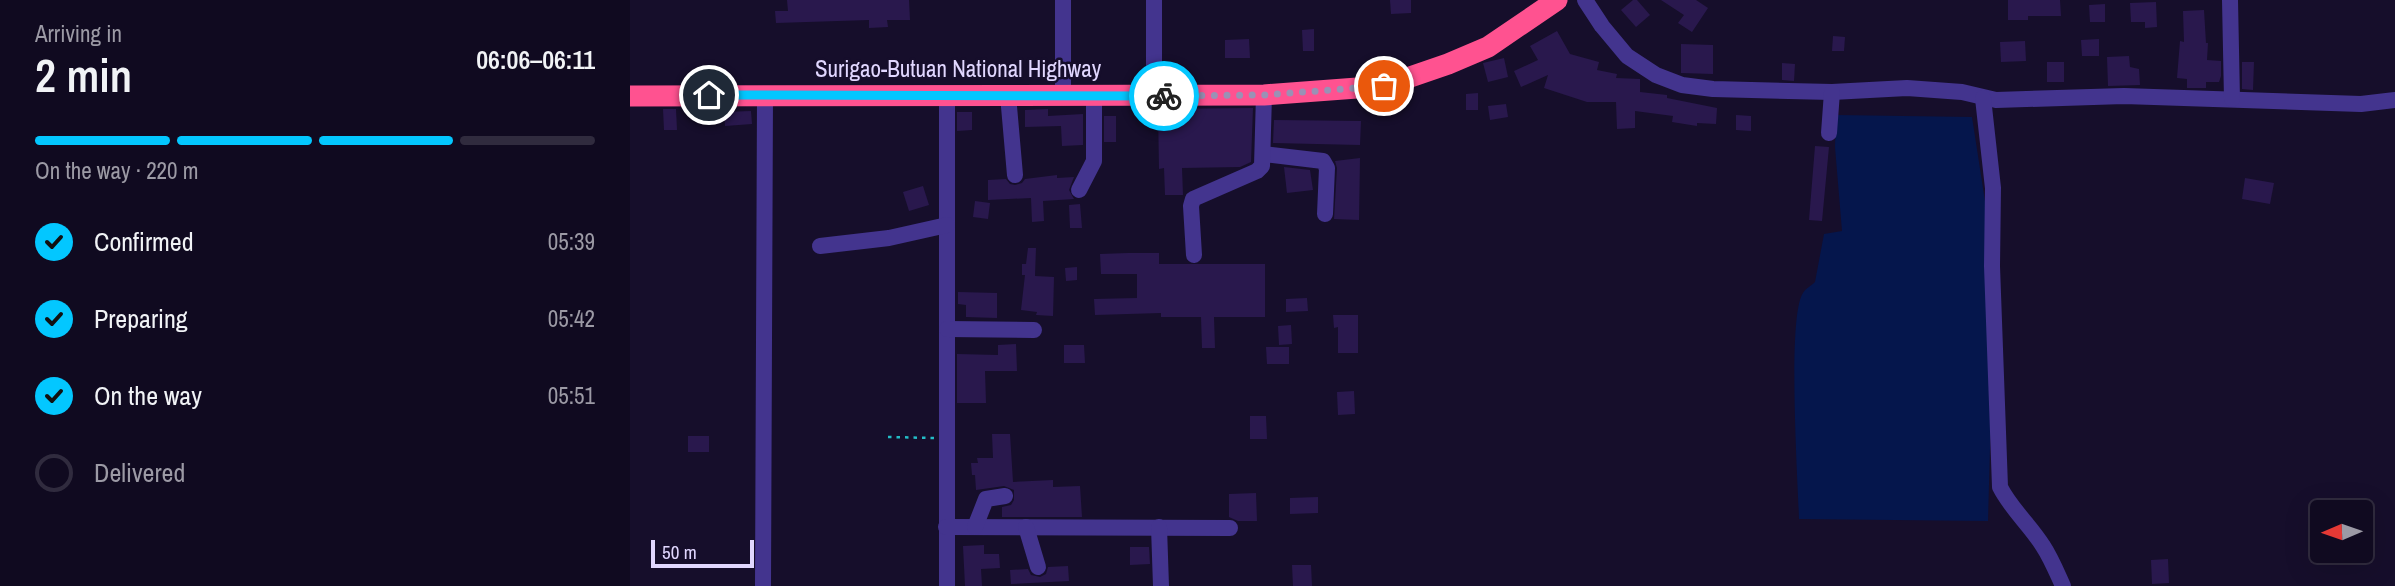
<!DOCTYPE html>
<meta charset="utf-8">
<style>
:root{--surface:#100a20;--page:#191329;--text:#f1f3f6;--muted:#9c9aa5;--line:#302b3e;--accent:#03c7ff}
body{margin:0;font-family:"Archivo Narrow",sans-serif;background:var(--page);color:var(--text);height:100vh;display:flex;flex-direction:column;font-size:26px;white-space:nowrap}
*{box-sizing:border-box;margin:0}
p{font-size:23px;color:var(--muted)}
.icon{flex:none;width:38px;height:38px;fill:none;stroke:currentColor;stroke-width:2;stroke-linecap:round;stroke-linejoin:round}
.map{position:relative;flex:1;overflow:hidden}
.side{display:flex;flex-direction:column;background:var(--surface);width:630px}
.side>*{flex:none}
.needle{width:46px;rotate:268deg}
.fabs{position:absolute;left:1680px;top:500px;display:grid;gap:14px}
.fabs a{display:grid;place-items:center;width:63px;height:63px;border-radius:7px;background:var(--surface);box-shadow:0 7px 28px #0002,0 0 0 2px var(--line);font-size:35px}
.scale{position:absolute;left:21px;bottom:18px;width:103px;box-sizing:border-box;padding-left:7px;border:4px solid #e1d7ff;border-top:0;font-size:19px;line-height:24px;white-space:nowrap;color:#e1d7ff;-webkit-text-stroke:5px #160e2b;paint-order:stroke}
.pin{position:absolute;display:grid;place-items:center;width:60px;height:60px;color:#fff;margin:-30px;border:4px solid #fff;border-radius:50%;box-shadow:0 2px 7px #0007}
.courier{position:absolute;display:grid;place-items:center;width:70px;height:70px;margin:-35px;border:5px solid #03c7ff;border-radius:50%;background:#fff;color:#222;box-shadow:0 2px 9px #0007}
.headline em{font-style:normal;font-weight:600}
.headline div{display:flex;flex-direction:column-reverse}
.headline{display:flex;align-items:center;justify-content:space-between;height:119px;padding:0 35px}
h1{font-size:46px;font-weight:600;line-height:52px}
.bar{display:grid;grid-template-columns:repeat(4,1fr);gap:10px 7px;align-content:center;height:84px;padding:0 35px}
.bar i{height:9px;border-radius:5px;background:var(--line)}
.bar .selected{background:var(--accent)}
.bar p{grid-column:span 4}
ol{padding:0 35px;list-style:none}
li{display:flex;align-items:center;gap:21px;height:77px}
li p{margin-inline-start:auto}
li .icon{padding:7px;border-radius:50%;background:var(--accent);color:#111;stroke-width:4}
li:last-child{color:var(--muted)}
li i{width:38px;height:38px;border:4px solid var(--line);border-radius:50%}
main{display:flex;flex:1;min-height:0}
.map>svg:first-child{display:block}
.water{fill:#05164c}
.building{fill:#29184d}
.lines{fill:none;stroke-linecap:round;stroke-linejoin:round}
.path{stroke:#23bdc7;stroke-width:2.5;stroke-dasharray:3.5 5;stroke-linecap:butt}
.minor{stroke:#43348e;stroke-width:16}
.highway{stroke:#ff5290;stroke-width:21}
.done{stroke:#9a91b5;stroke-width:7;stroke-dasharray:0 12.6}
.route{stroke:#03c7ff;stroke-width:9}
.labels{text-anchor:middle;stroke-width:5;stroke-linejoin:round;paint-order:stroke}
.street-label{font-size:23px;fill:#e1d7ff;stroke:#160e2b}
</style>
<main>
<section class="side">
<div class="headline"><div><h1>2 min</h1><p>Arriving in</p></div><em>06:06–06:11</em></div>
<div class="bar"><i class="selected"></i><i class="selected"></i><i class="selected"></i><i></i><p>On the way · 220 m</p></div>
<ol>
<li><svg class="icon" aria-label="check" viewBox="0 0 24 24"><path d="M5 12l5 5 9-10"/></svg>Confirmed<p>05:39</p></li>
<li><svg class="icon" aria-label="check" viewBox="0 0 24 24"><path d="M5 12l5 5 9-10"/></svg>Preparing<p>05:42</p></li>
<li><svg class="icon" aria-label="check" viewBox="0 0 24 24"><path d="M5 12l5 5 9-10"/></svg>On the way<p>05:51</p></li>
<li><i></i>Delivered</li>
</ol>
</section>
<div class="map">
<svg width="1765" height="586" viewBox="0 0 1765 586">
<rect width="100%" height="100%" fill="#160e2b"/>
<path class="water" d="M1206,115L1342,117L1365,266L1358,521L1169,519C1168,482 1157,316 1173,293C1175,289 1182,285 1185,282L1194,234L1212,231L1205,147Z"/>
<g class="building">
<path d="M157,0H279L280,20H257L258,27L239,28V20L146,23L145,11H158Z"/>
<path d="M760,0H781V13L761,14Z"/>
<path d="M1003,0H1007L1020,15L1006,27L991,10Z"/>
<path d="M1031,0H1066L1078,8L1062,32L1048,23L1054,15Z"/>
<path d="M1378,0H1430L1431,16H1398V20H1378Z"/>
<path d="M1526,2L1527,27L1515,28V22H1501L1500,3Z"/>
<path d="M1475,4V22H1460L1459,5Z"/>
<path d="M1574,10L1576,43H1578L1577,60L1591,61V76L1589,82H1576V88H1557V79L1547,78L1550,41L1554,42L1553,11Z"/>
<path d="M684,29V51H673L672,30Z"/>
<path d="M927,31L940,54L969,62L967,70L987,74L986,78L1010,79V92L1037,95V98L1087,108L1086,124L1067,123V126L1042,122L1043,116L1005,111V128L987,129L986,102H957L914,88L918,75L891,87L884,71L908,60L900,46Z"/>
<path d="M1203,36L1215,37L1214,51H1202Z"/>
<path d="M619,39L620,58H595V40Z"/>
<path d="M1469,39V56H1452L1451,40Z"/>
<path d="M1395,41L1396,61L1371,62L1370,42Z"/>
<path d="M1051,44L1083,45V74L1051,73Z"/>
<path d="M1499,56L1500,67L1509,69L1510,85L1478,86L1477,57Z"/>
<path d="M874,58L878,77L858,82L853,63Z"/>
<rect x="1417" y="62" width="17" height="20"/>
<path d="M1612,62H1624L1623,90L1612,89Z"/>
<path d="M1152,63L1165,64L1164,81L1152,80Z"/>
<path d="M848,93V110H836V94Z"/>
<path d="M876,104L878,117L860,120L858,106Z"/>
<path d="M623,108L621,162L610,167L552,168L553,195H535L534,168L529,169L528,109Z"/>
<path d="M33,109H46L47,130H34Z"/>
<path d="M418,109V116L453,114V145L432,146L431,126L395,127V110Z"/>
<path d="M121,111L122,124L95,126L94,112Z"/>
<path d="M327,112H342V130L327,131Z"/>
<path d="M1106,115L1121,116V131L1106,130Z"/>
<rect x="474" y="116" width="12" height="26"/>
<path d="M644,120L731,121L730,145L643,143Z"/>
<path d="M1185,146L1199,147L1192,221L1179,220Z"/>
<path d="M730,158L729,220L704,219L707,168L705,161Z"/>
<path d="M654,167L680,170L683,190L657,193Z"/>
<path d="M427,175V178L444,177L439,190L444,199L413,201L414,221L402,222L401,198L358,200V180L376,179L380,184L385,185L392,183L395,179Z"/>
<path d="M1615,178L1644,183L1640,204L1612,199Z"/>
<path d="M293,186L299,205L279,211L273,192Z"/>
<path d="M345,201L360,203L358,219L343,217Z"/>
<path d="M450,204L452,228H440L439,205Z"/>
<path d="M398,248H406L405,276L424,277L423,316L406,315L407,312L391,310L395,275H392V264H396Z"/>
<path d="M498,253H529V264H635V317H584L585,348H572L571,317H531V313L465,315L464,299L507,298V274H471L470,254Z"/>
<path d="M447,267V280L436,281L435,268Z"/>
<path d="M328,292L367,293V318L336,317V305L328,304Z"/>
<path d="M677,298L678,311L656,312V299Z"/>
<path d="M703,315H728V353H708V327L704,328Z"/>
<path d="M661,325L662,344L649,345L648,326Z"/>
<path d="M386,344L387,371H355L356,403H327V354L368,355V345Z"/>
<path d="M434,345H454L455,363H434Z"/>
<path d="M636,347H659V364H637Z"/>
<path d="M724,391L725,414L708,415L707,392Z"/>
<path d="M620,416H636L637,439H620Z"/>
<path d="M362,434H380L383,482L423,480V487L450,486L452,517H372V507L381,505L384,500V490L374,486L346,490L345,475H342L341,463H348L347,458H363Z"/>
<rect x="58" y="436" width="21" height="16"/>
<path d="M626,493L627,521H608L599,517V494Z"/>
<path d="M688,497V513L660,514V498Z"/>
<path d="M354,545V554H369L370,568L351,569L352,586H335L333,546Z"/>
<path d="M500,547H519L520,564L500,565Z"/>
<path d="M1538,559L1539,583L1522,584L1521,560Z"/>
<path d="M662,565H681L682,586H663Z"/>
<path d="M438,566L439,581L381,584L380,570L398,569L401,575L410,577L416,574L418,567Z"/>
</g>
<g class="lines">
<path class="path" d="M258,437L304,438"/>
<g class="minor">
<path d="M433,0V95"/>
<path d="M955,0L972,26L997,56L1026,75L1052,85L1083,89L1202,92L1277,88L1332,92L1366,100L1494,96L1731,104L1765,100"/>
<path d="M1600,0L1602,99"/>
<path d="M317,95V586"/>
<path d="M378,95L385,175"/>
<path d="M524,96V0"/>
<path d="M1353,98L1363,188L1362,266L1370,487C1381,509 1400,525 1413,546C1421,558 1427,573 1433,586"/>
<path d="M1199,133L1202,92"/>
<path d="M633,154L693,161L697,168L695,214"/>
<path d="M449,190L464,161V96"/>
<path d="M190,246L259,238L317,225"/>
<path d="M564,255L561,206L563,199L627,171L632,166L634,95"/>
<path d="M317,329L404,330"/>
<path d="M316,527L600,528"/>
<path d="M345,527L356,499L375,496"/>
<path d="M396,527L408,567"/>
<path d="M529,527L531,586"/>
<path d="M133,586L135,95"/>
</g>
<path class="highway" d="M0,96L634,95L754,86L818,64L858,47L927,0"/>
</g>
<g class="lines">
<path class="done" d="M534,96L634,95L754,86"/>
<path class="route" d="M79,95L534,96"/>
</g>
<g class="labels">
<g class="street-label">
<text x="328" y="77">Surigao-Butuan National Highway</text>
</g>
</g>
</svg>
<div class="fabs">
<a><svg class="needle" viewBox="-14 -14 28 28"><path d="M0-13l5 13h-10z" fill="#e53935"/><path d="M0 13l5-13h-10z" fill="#9c9aa5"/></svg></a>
</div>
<div class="scale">50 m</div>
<div class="pin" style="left:754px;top:86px;background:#ea580c"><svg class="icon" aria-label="bag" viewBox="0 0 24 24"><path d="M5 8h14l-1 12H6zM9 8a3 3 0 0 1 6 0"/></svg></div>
<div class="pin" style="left:79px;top:95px;background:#1f2937"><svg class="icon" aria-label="home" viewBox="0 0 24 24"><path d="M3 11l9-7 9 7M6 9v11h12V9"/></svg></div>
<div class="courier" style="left:534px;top:96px"><svg class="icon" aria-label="bike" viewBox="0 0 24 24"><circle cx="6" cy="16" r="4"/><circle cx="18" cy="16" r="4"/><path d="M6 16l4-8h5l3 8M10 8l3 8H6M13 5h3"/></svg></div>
</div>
</main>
